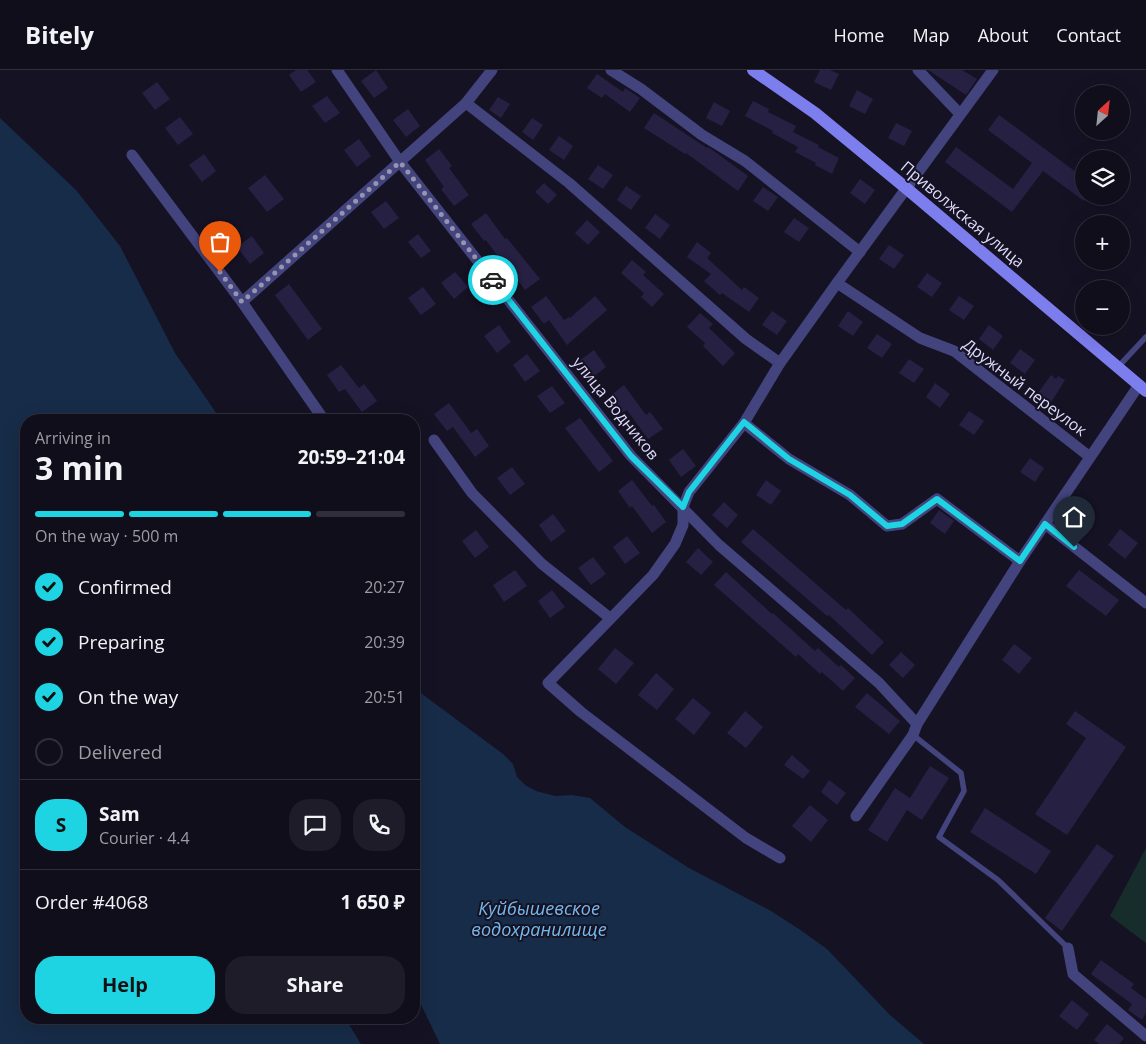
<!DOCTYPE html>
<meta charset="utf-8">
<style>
:root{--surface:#100e1b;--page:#1e1c28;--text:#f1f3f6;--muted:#9c9ca3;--line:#302e3a;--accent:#1ed4e2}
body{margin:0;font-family:"Open Sans",sans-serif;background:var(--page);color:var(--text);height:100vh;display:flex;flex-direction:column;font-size:19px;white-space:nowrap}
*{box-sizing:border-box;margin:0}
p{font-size:16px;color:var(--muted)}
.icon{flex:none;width:28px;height:28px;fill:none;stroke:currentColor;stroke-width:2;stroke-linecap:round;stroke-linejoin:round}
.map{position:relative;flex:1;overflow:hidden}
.side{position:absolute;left:20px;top:344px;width:400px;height:610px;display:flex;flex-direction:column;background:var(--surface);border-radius:20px;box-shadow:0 5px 20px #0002,0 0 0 1px var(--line)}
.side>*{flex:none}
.needle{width:32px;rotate:27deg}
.fabs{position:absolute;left:1075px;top:15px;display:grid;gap:10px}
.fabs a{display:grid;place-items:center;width:55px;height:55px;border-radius:50%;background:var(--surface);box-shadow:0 5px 20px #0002,0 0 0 1px var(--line);font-size:25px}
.pin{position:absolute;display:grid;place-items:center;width:42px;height:42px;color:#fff;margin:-51px -21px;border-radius:50% 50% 50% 0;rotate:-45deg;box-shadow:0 0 5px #0007}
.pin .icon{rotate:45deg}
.courier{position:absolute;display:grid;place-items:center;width:50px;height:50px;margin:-25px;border:4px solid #1ed4e2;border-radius:50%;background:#fff;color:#222;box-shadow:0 1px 6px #0007}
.overview em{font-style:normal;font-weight:700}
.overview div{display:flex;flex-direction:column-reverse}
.overview{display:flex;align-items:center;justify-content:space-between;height:85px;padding:0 15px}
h1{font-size:32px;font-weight:700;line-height:38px}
.bar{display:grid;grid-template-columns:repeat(4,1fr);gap:8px 5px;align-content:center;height:60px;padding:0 15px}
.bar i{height:6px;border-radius:4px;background:var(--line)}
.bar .on{background:var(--accent)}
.bar p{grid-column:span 4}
.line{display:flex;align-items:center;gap:12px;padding:0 15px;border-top:1px solid var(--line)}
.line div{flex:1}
.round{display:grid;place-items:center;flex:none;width:52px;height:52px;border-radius:20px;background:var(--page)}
ol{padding:0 15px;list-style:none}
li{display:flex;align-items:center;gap:15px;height:55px}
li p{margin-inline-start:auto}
li .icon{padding:5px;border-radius:50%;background:var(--accent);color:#111;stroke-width:4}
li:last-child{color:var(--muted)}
li i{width:28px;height:28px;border:2px solid var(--line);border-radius:50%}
.button{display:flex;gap:10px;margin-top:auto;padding:10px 15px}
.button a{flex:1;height:58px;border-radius:20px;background:var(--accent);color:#111;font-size:20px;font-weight:700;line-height:58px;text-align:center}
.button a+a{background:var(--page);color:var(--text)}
header{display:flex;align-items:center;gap:30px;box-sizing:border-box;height:70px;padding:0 25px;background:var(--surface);border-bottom:1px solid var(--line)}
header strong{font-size:24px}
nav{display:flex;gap:28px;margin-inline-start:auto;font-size:18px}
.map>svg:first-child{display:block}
.green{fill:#162d2c}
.water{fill:#172c48}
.building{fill:#262043}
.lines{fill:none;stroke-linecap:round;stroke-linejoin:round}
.lane{stroke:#43437d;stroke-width:5.5}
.street{stroke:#43437d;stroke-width:11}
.secondary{stroke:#7d7eee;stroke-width:12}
.done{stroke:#9794af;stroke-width:5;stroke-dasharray:0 9}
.route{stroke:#1ed4e2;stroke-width:6}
.labels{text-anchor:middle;stroke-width:4;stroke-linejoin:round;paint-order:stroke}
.street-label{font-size:16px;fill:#dddafa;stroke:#151224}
.water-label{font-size:18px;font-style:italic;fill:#75b9ed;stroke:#151224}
</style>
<header>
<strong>Bitely</strong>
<nav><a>Home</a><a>Map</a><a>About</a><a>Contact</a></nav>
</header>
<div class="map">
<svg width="1146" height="974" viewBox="0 0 1146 974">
<rect width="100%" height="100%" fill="#151224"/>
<path class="green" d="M1146,778V873L1110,846Z"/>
<g class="water">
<path d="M0,48L76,120L120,176L175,283L221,350H26V948H345L361,974H0Z"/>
<path d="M414,618L503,684L513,694L517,707L525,715L536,721L555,726L572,725L590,728L625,757L689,798L771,841L799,859L827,879L890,945L924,974H440L414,920Z"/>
</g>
<g class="building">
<path d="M296,0H307L316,12L301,22L289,5Z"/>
<path d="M376,0L388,18L374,28L361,11Z"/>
<path d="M820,0H830L839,4L831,20L814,12Z"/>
<path d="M928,0H962L977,9L966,25Z"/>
<path d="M597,4L623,22L625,18L640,28L630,42L605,24L602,28L587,18Z"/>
<path d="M157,12L170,29L155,40L142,23Z"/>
<path d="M857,20L873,29L865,44L849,36Z"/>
<path d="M327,26L340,43L325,53L312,36Z"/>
<path d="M498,27L510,34L501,48L489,40Z"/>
<path d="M753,31L769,39L768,42L796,56L793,62L819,75L818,77L839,88L832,104L815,95L816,93L795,82L798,77L772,63L773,61L745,46Z"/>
<path d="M714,32L730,41L722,56L706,48Z"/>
<path d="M408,39L420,56L406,67L393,50Z"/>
<path d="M654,43L707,78L708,77L711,79L748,106L738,121L686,83L685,84L644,58Z"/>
<path d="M999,45L1084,108V131L1043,101L1012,142L945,92L956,77L1013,119L1032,93L988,60Z"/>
<path d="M180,47L193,64L178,75L165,58Z"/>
<path d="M532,48L543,55L533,70L522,62Z"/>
<path d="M896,53L912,61L904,76L888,68Z"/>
<path d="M559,66L573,76L564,90L549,80Z"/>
<path d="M359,69L371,86L357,97L344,80Z"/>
<path d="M439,79L452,96L449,98L469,125L454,136L441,119L444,117L425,90Z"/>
<path d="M204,84L216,101L202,112L189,95Z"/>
<path d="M598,95L613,105L603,119L588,109Z"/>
<path d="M265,105L284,129L267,142L248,118Z"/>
<path d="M860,109L875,120L865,134L850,123Z"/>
<path d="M544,113L557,125L548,134L535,122Z"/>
<path d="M626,116L641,126L631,140L617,130Z"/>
<path d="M763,117L778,127L768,141L753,131Z"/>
<path d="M386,131L399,148L384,159L371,142Z"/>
<path d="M486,143L505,169L507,168L540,209L525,220L507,195L505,196L486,170L484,171L471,154Z"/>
<path d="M655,144L670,155L660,169L645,158Z"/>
<path d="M794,148L809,158L799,172L784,162Z"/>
<path d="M587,150L600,162L588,175L575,163Z"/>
<path d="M418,164L431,181L421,188L408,172Z"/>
<path d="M252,166L264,183L250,194L237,177Z"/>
<path d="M697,172L711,183L707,188L742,220L744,217L759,228L749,242L722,223L720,225L704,211L711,204L687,187Z"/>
<path d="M889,175L904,185L894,199L879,189Z"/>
<path d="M632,190L646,202L643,205L664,224L652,237L641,227L644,223L621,203Z"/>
<path d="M455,202L468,217L454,229L441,213Z"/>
<path d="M927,203L942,213L932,227L917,217Z"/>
<path d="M289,214L322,259L308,270L275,225Z"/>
<path d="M423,217L436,234L421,245L408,228Z"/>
<path d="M546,226L564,250L569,247L570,248L595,226L607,240L567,275L549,250L544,254L531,237Z"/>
<path d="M959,226L974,236L964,250L949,240Z"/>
<path d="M772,241L787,251L777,265L762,255Z"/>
<path d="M848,241L863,252L853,266L838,256Z"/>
<path d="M700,243L713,254L709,258L735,283L723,296L703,276L705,273L687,257Z"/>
<path d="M499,255L511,272L497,283L484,266Z"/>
<path d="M989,255L1003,266L993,280L979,269Z"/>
<path d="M877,264L892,274L882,288L867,278Z"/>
<path d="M1020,279L1035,290L1025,304L1010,293Z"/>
<path d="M594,280L606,297L592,308L579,291Z"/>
<path d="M527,284L540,301L525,312L513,295Z"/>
<path d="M909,289L924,299L914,313L899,303Z"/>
<path d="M341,295L359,318L364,314L377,331L362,342L345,319L339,322L327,305Z"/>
<path d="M1051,305L1056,309L1058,306L1065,310L1047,339L1040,333L1042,331L1036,326Z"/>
<path d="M935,313L950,324L940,338L926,327Z"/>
<path d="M624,315L646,345L650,342L663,359L648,369L627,340L622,343L610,326Z"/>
<path d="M552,316L565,333L550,343L537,326Z"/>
<path d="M449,333L471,363L477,359L489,376L475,387L453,357L447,361L434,344Z"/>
<path d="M969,341L984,351L974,365L959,355Z"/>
<path d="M580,348L613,391L599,402L565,358Z"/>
<path d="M683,379L696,396L681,407L669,390Z"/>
<path d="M1030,388L1044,398L1035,412L1020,402Z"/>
<path d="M512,397L525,414L510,425L497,408Z"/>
<path d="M632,410L652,436L654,435L666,452L652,463L632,436L630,438L618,421Z"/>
<path d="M766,410L781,421L771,435L756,425Z"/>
<path d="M724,432L738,445L727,458L712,445Z"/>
<path d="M939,440L954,451L945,464L930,453Z"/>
<path d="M553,444L566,461L551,472L539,455Z"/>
<path d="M753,459L846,540L848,538L884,572L872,585L829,545L827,546L741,472Z"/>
<path d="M1120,459L1138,473L1125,489L1108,475Z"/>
<path d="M476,460L489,477L475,488L462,471Z"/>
<path d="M627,466L640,483L625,494L613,477Z"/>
<path d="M698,478L713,492L701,505L686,492Z"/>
<path d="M593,487L606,504L591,515L578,498Z"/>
<path d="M515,500L527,516L504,532L493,515Z"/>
<path d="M1079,500L1119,530L1106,546L1066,516Z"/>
<path d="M726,502L772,544L773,543L815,581L818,578L839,597L841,595L855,608L843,621L822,602L820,604L798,584L796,587L714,515Z"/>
<path d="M552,520L565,537L550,548L538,531Z"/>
<path d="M1014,574L1032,588L1019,604L1002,590Z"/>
<path d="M615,578L634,593L616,614L598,599Z"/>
<path d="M901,582L915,595L903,608L889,595Z"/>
<path d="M656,603L674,619L657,640L638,625Z"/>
<path d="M867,623L900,651L889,664L855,637Z"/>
<path d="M693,628L711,643L694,665L675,649Z"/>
<path d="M745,641L763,657L746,678L727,663Z"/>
<path d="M1075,641L1126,677L1067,765L1035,744L1086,668L1066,654Z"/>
<path d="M792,685L810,701L803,709L784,695Z"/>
<path d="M930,696L949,708L922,750L907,740L887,772L868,760L895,718L910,728Z"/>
<path d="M829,710L846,723L837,735L821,722Z"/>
<path d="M810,735L828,750L811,772L792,756Z"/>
<path d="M985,738L1051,781L1036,804L970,762Z"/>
<path d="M1097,774L1114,786L1062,861L1045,848Z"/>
<path d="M1101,890L1134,914L1131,918L1146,929V943L1142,950L1128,940L1132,934L1091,904Z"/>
<path d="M1072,930L1089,944L1077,960L1059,946Z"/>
<path d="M1107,954L1124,968L1119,974H1099L1094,970Z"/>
</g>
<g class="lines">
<g class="lane">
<path d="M1118,297L1146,267"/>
<path d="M913,665L961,703L964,721L939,767L998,810L1068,878"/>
</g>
<g class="street">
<path d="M337,0L400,92L631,386L719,475L879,613L917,654"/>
<path d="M611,0L641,19L702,65L745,91L860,182"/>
<path d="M918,0L960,44"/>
<path d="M466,33L569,113L746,269L780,293"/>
<path d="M132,85L242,232L324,350"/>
<path d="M837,213L920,268L954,281L1090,387"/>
<path d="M242,232L466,33L492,0"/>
<path d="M744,353L789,389L850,425L887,456L902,454L937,429L1020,491"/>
<path d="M434,370L472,423L542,494L610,548"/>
<path d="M1045,454L1146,533"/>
<path d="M856,746L913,665L917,654L1020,491L1139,315"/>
<path d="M780,788L746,768L581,642L548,613L653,505L675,474L683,455V437L689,422L744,353L780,293L837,213L993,0"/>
<path d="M1068,878L1073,904L1146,966"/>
</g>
<path class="secondary" d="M753,0L815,43L906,118L1146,321"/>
</g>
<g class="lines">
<path class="done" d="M220,202L242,232L400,92L493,210"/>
<path class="route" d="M493,210L631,386L683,437L689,422L744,352L789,389L850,425L887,456L902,454L937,429L1020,491L1045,454L1074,477"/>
</g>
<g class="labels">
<g class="street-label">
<text transform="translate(963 144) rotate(40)" y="6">Приволжская улица</text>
<text transform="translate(1025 317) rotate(37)" y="6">Дружный переулок</text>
<text transform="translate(616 338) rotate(51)" y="6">улица Водников</text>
</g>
<g class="water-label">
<text x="539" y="845">Куйбышевское<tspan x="539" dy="21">водохранилище</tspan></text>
</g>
</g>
</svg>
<div class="fabs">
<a><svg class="needle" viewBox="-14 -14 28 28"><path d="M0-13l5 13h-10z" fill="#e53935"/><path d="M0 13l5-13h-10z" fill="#9c9ca3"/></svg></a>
<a><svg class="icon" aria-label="layers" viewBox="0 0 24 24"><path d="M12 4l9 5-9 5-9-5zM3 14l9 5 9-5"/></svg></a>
<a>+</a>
<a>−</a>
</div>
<div class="pin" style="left:220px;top:202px;background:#ea580c"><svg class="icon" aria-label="bag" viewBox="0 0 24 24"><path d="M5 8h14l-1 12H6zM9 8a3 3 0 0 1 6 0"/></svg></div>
<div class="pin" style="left:1074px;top:477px;background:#1f2937"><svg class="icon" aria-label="home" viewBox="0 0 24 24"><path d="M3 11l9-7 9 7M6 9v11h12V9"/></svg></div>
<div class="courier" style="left:493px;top:210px"><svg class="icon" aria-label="car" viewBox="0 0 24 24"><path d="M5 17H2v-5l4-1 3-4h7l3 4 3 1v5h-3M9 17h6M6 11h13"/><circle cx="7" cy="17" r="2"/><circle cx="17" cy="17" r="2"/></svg></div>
<section class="side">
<div class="overview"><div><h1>3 min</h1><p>Arriving in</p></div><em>20:59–21:04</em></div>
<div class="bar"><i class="on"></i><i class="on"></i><i class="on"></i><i></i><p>On the way · 500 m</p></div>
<ol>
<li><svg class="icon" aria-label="check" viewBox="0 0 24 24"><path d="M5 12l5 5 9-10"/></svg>Confirmed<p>20:27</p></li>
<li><svg class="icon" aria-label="check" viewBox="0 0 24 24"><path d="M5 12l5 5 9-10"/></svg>Preparing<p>20:39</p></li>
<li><svg class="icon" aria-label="check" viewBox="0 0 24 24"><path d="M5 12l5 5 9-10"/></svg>On the way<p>20:51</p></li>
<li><i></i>Delivered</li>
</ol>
<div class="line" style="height:90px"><b class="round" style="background:var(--accent);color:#111">S</b><div><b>Sam</b><p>Courier · 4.4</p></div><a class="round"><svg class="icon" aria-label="chat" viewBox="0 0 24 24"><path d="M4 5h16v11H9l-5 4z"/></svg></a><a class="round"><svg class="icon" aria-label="phone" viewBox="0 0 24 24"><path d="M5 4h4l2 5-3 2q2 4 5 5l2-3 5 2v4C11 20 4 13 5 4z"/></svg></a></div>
<div class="line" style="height:65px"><div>Order #4068</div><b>1 650 ₽</b></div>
<div class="button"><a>Help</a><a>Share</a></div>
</section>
</div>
